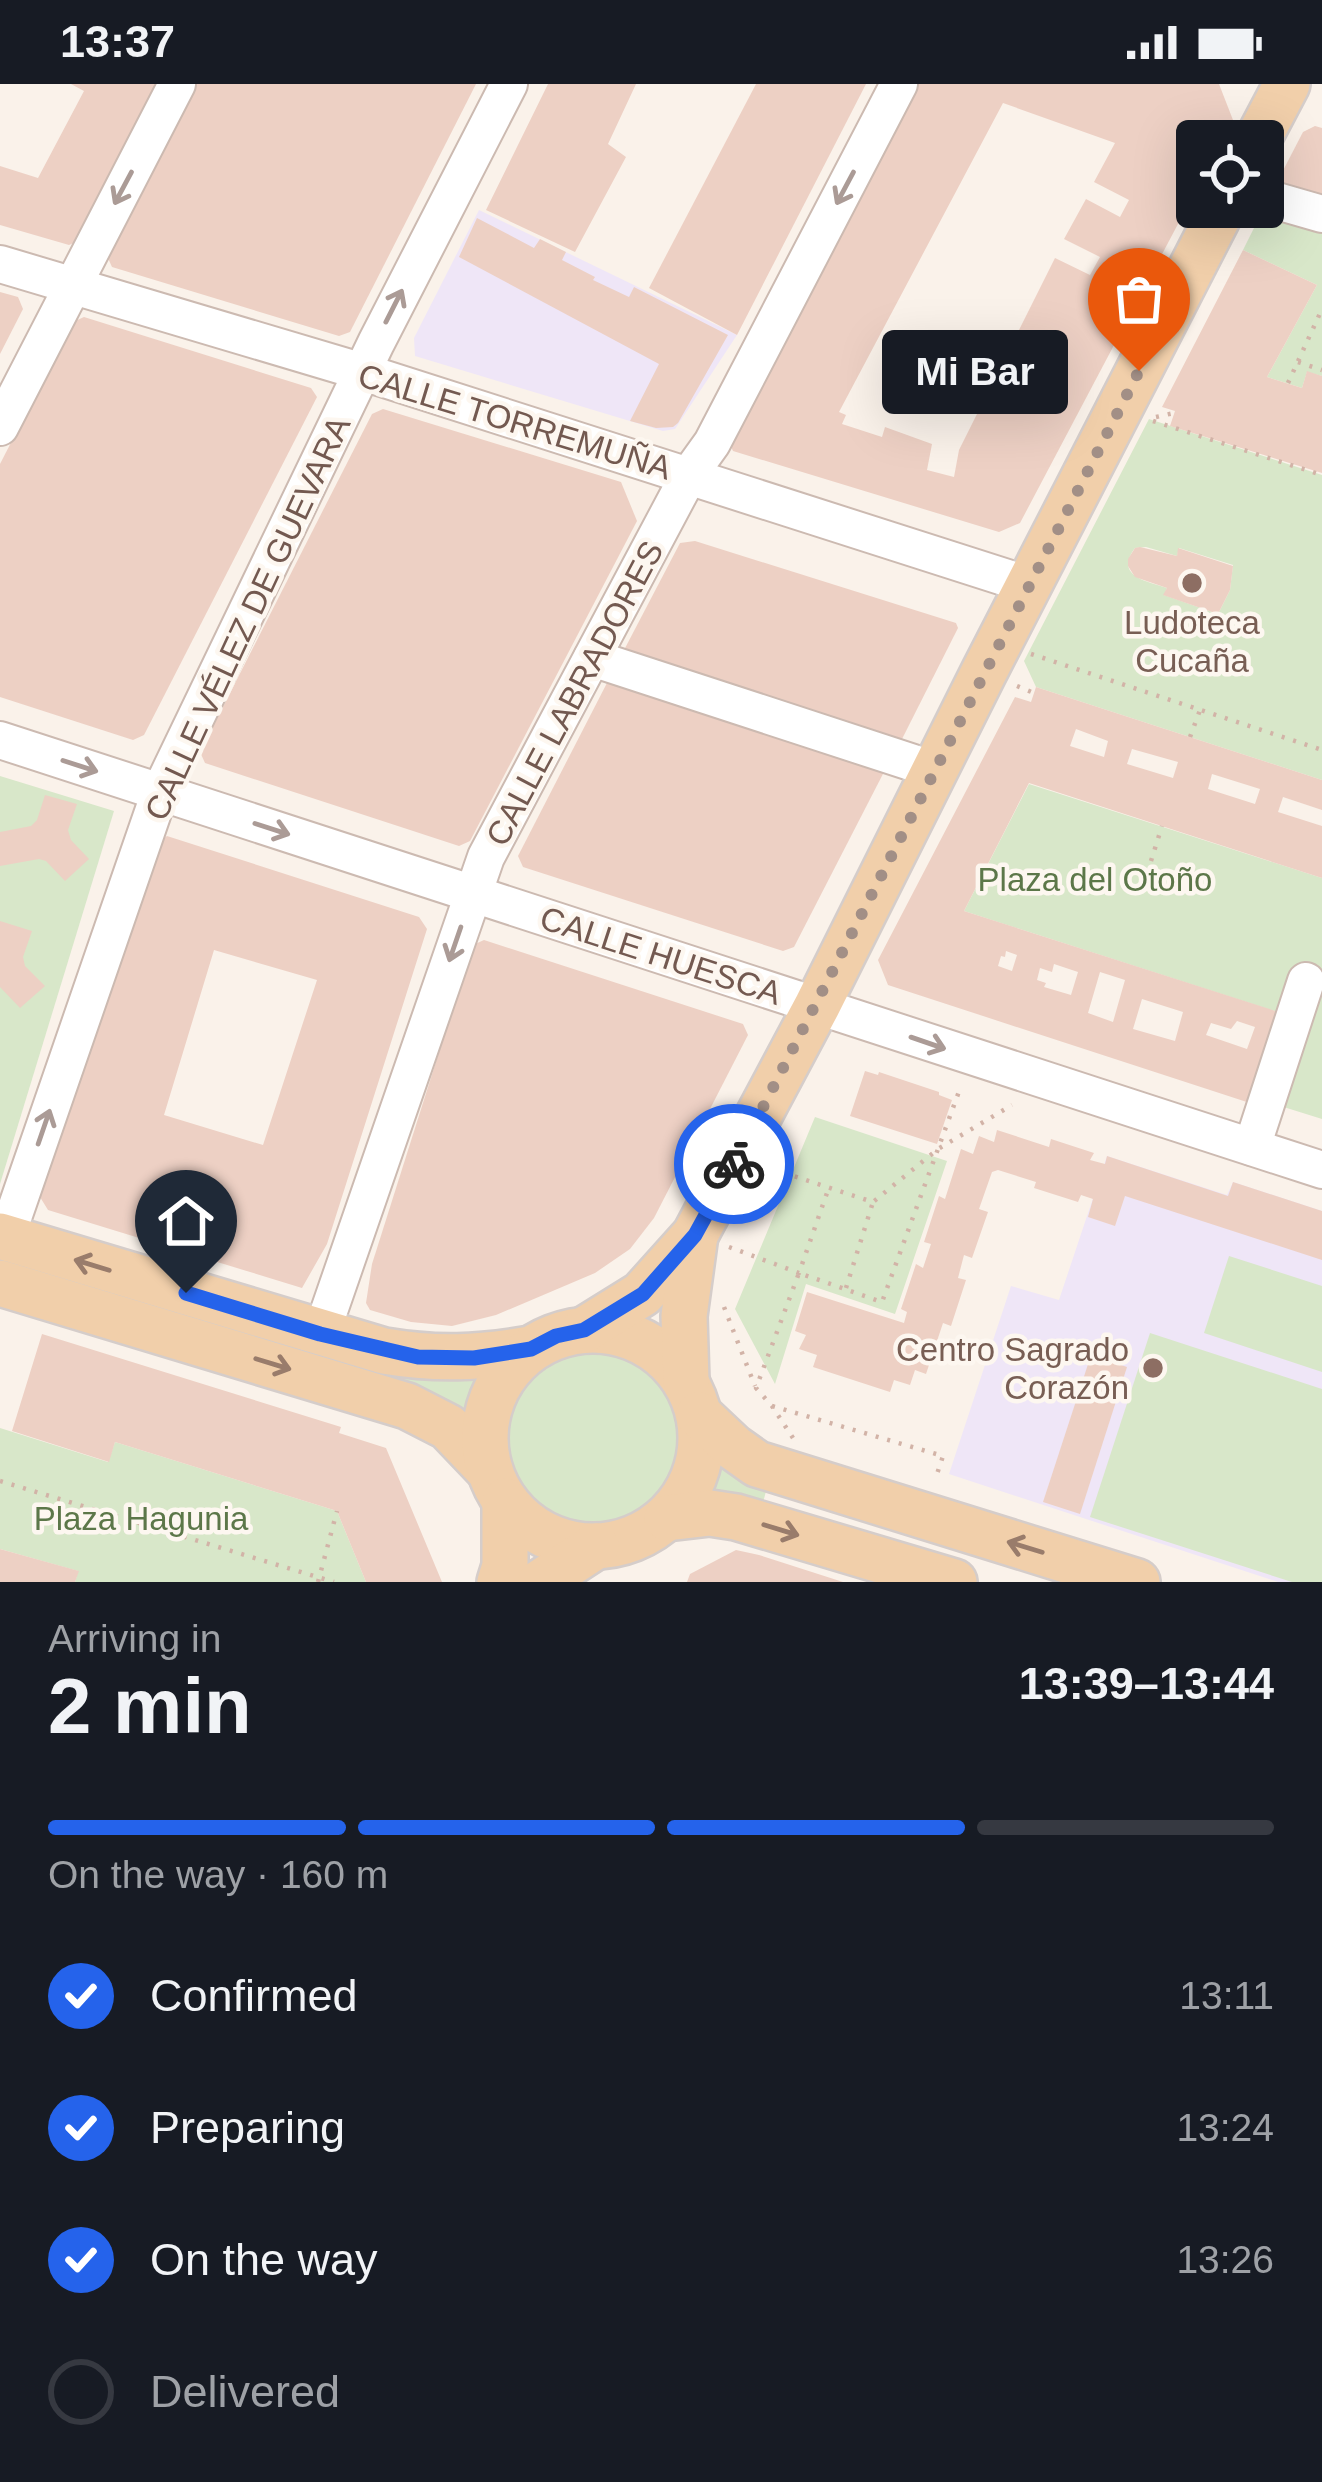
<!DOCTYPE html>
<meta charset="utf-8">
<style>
:root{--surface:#171b24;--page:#20242c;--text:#f1f3f6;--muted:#9ea1a6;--line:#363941;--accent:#2563eb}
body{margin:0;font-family:Helvetica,sans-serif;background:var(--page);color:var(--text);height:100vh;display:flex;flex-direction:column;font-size:45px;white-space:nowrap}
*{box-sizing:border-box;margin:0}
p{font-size:39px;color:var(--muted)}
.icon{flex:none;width:66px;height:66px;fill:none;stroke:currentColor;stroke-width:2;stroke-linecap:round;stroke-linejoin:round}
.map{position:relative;height:1498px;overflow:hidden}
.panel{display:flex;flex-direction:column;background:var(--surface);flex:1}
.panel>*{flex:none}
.fabs{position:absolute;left:1176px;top:36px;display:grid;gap:24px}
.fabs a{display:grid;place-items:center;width:108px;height:108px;border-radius:12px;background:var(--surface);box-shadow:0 12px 48px #0002;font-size:60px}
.pin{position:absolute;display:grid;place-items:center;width:102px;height:102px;color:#fff;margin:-123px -51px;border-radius:50% 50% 50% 0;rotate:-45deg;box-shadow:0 0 12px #0007}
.pin .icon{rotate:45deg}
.courier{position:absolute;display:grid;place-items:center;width:120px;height:120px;margin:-60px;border:9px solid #2563eb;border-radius:50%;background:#fff;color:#222;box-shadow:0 3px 15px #0007}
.bubble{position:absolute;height:84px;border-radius:12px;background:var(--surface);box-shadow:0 12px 48px #0002;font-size:39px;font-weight:800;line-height:84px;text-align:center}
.head em{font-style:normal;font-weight:800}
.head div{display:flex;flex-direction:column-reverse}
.head{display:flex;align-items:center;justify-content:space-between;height:204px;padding:0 48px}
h1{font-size:78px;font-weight:800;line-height:90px}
.bar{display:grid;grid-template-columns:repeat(4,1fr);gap:18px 12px;align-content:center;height:144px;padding:0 48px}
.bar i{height:15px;border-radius:9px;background:var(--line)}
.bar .current{background:var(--accent)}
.bar p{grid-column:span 4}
ol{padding:0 48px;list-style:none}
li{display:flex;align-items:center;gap:36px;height:132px}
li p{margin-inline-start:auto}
li .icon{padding:12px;border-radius:50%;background:var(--accent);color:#fff;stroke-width:4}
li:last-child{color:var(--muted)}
li i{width:66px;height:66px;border:6px solid var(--line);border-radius:50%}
.status{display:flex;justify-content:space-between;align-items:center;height:84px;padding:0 60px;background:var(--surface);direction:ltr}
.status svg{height:33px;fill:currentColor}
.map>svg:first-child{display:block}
.education{fill:#efe6f7}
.green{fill:#d8e7c9;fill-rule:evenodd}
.building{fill:#edd0c4;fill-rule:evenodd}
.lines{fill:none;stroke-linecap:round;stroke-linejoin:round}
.minor-casing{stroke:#ccbab1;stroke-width:40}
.major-casing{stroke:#d5cdca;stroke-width:50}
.path{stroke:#d2b3a7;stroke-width:4.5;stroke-dasharray:3 9;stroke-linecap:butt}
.minor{stroke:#fff;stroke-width:36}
.major{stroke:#f1cfaa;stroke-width:45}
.oneway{stroke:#ab9b96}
.oneway2{stroke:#997c6b}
.done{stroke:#a28f86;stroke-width:12;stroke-dasharray:0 21.6}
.route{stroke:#2563eb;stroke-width:15}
.education-dot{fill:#8d6e63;stroke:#fdf7f0;stroke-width:4.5}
.labels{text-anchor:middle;stroke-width:9;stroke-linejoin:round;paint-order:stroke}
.street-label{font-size:33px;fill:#735950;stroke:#fdf7f0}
.education-label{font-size:33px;fill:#785e54;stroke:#fdf7f0}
.park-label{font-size:33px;fill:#5c7749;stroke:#fdf7f0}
</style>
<div class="status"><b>13:37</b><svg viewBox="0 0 49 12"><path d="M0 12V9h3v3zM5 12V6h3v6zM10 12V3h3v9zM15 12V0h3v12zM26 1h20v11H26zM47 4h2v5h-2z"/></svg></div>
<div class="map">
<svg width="1322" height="1498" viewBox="0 0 1322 1498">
<rect width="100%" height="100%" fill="#faf2ea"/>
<g class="education">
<path d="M479,126L737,251L675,345L663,347L415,272L414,254Z"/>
<path d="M1107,1072L1227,1111L1233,1098L1322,1127V1498H1278L949,1390L1011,1202L1059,1216Z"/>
</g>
<g class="green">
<path d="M1275,102L1322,117V292L1307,288L1302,304L1267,293L1317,201L1243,166Z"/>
<path d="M1149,335L1322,391V696L1036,603L1024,577ZM1146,463L1177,472L1179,464L1233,481L1230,506L1218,530L1164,511L1167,504C1146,497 1114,492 1135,464Z"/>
<path d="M0,692L114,727L0,1100Z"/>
<path d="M1029,700L1322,794V1035L1258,1015L1287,931L964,827Z"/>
<path d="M815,1033L947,1077L895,1230L806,1200L775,1300L735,1225Z"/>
<path d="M1229,1172L1322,1202V1288L1204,1249Z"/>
<path d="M1150,1249L1322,1305V1498H1292L1090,1433Z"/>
<circle cx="595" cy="1355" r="92"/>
<path d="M395,1282L500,1285C478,1302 473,1325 472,1351L390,1299Z"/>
<path d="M0,1344L108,1378L115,1358L337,1427L366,1498H75L78,1487L0,1465Z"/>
<path d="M715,1370L769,1396L761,1426L689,1421C702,1405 710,1391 715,1370Z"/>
</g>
<g class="building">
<path d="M71,0H164L87,153L69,161L0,141V82L38,94L84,7Z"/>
<path d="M195,0H476L350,248L339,252L112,183L107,172Z"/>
<path d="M548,0H636L608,60L626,73L575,168L486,126Z"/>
<path d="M756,0H866L737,251L649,204Z"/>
<path d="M913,0H1219L1233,36L1222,57H1197V104L1020,439L999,448L733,367L726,352ZM1003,19L1115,59L1094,98L1129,116L1120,133L1086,115L1064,155L1100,173L1090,191L1055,174L959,366L954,393L927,386L932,360L885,343L882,353L842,340L846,331L839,328Z"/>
<path d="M1315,42L1322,44V117L1275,102L1303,48Z"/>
<path d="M477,134L534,164L540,155L566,168L562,176L595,193L593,196L629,213L634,203L728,251L678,339L673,343L656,344L630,337L659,280L459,173Z"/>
<path d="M1243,166L1317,201L1267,293L1302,304L1307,287L1322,292V389L1170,342L1175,327L1162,323Z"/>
<path d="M0,208L18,213L23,225L0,270Z"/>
<path d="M84,233L311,304L317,313L144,651L133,656L0,613V380L73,238Z"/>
<path d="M383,325L621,398L637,437L470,757L459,762L205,679L200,668L372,330Z"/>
<path d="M695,457L956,539L958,544L901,657L623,568L680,459Z"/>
<path d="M1140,463L1177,472L1178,464L1233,482L1230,506L1218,530L1163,511L1167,504L1135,493L1128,482V475L1135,464Z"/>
<path d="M608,597L885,686L794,863L783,867L523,783L518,772Z"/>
<path d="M1036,603L1322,696V726L1283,713L1278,728L1322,742V794L1029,699L964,827L1288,931L1256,1021L888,901L878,876L1015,613L1031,618ZM1076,645L1108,657L1104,673L1070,662ZM1132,665L1178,678L1173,694L1127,680ZM1212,690L1260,705L1255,720L1208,705ZM1006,867L1017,871L1012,887L998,882L1001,872L1005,873ZM1054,880L1078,888L1071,911L1044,903L1046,899L1037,896L1040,884L1052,888ZM1100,888L1125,896L1113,938L1088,929ZM1142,915L1183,928L1175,957L1133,945ZM1237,937L1255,943L1247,965L1206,951L1211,939L1231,945Z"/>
<path d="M45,711L77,720L68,746L71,756L89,775L65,797L46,777L39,775L0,782V748L31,742L37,736Z"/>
<path d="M167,752L419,833L427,845L327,1160L302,1204L48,1126L40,1113L155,761ZM214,866L317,896L263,1061L164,1031Z"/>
<path d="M0,837L32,847L23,873L25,882L45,902L20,924L0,903Z"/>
<path d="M484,856L743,940L748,951L654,1134L630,1165L595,1189L496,1231L452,1242L411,1238L370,1226L366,1219L372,1180L473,861Z"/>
<path d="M865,987L878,991L879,988L939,1008V1011L952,1016L937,1060L850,1032Z"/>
<path d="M997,1046L1049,1063L1051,1055L1094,1069L1090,1076L1105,1080L1107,1072L1228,1112L1233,1098L1322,1127V1176L1125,1112L1115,1142L1088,1133L1093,1115L1081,1111L1078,1118L1034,1104L1036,1098L998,1086L992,1088L979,1125L988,1128L972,1174L964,1171L958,1194L966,1196L951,1242L943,1239L926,1290L915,1286L910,1301L894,1296L890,1308L813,1283L817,1271L799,1265L806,1251L795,1247L807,1208L904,1239L907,1228L901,1225L916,1180L923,1184L931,1160L924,1158L939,1112L945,1115L961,1065L973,1070L979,1052L994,1058Z"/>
<path d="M42,1250L341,1343L339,1349L386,1364L442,1498H366L337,1427L115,1358L109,1378L12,1347Z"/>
<path d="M1091,1271L1127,1283L1080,1430L1043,1418Z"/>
<path d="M0,1465L79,1487L75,1498H0Z"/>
<path d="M736,1466L759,1471L843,1498H687L690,1490Z"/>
</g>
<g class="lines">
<defs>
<g id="minor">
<path d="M1263,113L1322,130"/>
<path d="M0,180L363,288L1029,501"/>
<path d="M0,343L177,0"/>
<path d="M592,574L935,686"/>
<path d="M0,656L1322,1086"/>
<path d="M1252,1063L1306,897"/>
<path d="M6,1154L160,708L376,259L509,0"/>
<path d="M321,1250L486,773L689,391L712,359L899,0"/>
</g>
<g id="major">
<path d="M1257,57L1287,0"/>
<path d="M0,1152L384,1267C438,1276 477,1274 531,1265"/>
<path d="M0,1199L407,1322L448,1343L489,1386"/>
<circle cx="593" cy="1354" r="108"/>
<path d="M584,1246L642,1210L695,1151L817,922L984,588L1223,123"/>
<path d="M686,1297L684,1232L695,1151"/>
<path d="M699,1331L733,1363L757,1380L1137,1498"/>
<path d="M667,1434L710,1429L736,1433L954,1498"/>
<path d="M500,1498L505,1482V1417"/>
<path d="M541,1498L596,1462"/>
</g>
</defs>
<use href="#minor" class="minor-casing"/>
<use href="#major" class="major-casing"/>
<g class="path">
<path d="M1298,278L1322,286"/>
<path d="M1288,299L1322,225"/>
<path d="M1156,333L1174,329"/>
<path d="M1153,337L1322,391"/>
<path d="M1031,570L1322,666"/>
<path d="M1017,602L1034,609"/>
<path d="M1190,653L1200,626"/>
<path d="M1151,777L1162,742"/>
<path d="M772,1085L873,1118L938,1065L1012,1021"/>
<path d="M729,1163L799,1189L828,1106"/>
<path d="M846,1204L873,1118"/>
<path d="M724,1223L755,1302"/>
<path d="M772,1322L943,1372L935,1396"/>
<path d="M793,1354L772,1322L756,1304L799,1189L882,1218L961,1002"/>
<path d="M0,1397L334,1498"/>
<path d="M318,1498L337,1427"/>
</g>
<use href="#minor" class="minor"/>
<use href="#major" class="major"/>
</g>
<defs><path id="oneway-shaft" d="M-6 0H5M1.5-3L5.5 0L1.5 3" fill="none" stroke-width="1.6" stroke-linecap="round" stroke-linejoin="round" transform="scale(3)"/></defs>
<g class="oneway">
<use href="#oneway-shaft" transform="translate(123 104) rotate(118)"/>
<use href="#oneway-shaft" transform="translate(845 104) rotate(118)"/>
<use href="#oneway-shaft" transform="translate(394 222) rotate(-63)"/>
<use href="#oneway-shaft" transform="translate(80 682) rotate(18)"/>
<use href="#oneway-shaft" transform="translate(272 745) rotate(18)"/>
<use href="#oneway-shaft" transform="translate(455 860) rotate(109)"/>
<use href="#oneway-shaft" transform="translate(928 959) rotate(19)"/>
<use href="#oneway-shaft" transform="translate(44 1043) rotate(-71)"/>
</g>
<g class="oneway2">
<use href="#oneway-shaft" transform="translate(92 1181) rotate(-163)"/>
<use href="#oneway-shaft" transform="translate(273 1280) rotate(17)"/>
<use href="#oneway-shaft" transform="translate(781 1446) rotate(17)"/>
<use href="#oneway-shaft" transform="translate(1025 1463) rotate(-163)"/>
</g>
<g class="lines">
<path class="done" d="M734,1080L1139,287"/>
<path class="route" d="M186,1209L320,1250L418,1273L474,1274L531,1265L556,1252L584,1246L643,1210L695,1151L734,1080"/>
</g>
<g class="education-dot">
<circle cx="1192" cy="499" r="12"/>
<circle cx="1153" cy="1284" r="12"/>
</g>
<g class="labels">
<g class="street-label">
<text transform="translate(515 337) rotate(17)" y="12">CALLE TORREMUÑA</text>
<text transform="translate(247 534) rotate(-65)" y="12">CALLE VÉLEZ DE GUEVARA</text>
<text transform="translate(574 609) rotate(-62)" y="12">CALLE LABRADORES</text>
<text transform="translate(661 871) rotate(18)" y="12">CALLE HUESCA</text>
</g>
<g class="education-label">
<text x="1192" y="550">Ludoteca<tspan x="1192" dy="38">Cucaña</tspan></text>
<text x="1129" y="1277" text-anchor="end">Centro Sagrado<tspan x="1129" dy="38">Corazón</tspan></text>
</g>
<g class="park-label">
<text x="1095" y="807">Plaza del Otoño</text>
<text x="141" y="1446">Plaza Hagunia</text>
</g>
</g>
</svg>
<div class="fabs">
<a><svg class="icon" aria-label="locate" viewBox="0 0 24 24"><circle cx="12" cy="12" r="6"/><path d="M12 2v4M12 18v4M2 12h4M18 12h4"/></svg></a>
</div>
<div class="pin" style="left:1139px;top:287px;background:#ea580c"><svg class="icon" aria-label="bag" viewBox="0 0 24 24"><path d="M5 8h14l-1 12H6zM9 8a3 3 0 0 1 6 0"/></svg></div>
<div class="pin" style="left:186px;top:1209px;background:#1f2937"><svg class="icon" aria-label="home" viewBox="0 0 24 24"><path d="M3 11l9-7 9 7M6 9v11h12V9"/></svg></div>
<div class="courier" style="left:734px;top:1080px"><svg class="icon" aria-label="bike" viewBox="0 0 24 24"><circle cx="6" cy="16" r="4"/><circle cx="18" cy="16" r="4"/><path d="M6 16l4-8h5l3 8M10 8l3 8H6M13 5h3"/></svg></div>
<div class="bubble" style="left:882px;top:246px;width:186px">Mi Bar</div>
</div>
<section class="panel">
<div class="head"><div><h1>2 min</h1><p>Arriving in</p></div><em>13:39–13:44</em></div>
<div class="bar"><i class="current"></i><i class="current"></i><i class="current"></i><i></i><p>On the way · 160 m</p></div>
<ol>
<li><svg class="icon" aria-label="check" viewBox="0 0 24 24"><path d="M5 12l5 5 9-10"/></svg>Confirmed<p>13:11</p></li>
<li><svg class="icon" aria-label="check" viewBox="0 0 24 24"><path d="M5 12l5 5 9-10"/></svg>Preparing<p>13:24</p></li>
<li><svg class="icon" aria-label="check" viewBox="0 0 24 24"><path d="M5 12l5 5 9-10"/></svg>On the way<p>13:26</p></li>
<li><i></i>Delivered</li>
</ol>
</section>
